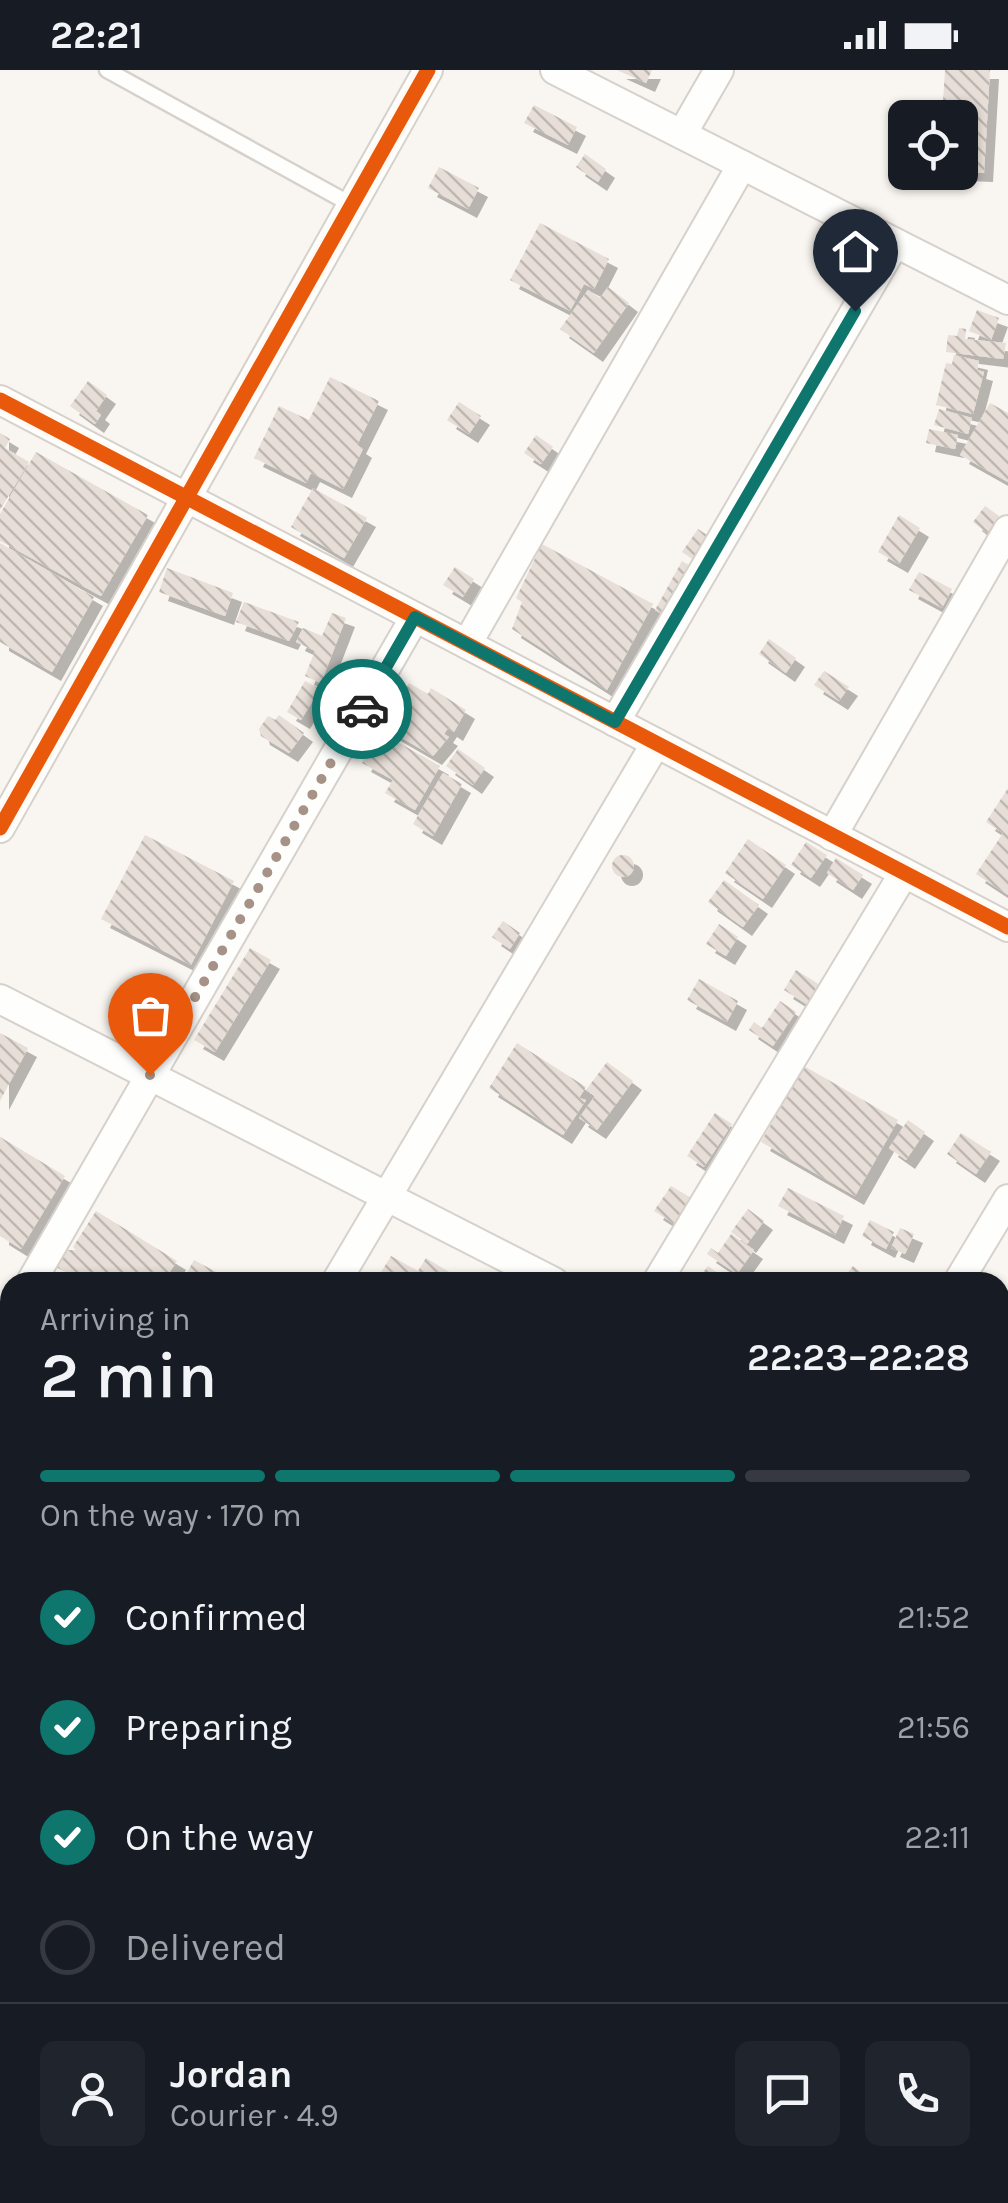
<!DOCTYPE html>
<meta charset="utf-8">
<style>
:root{--surface:#171b24;--page:#20242c;--text:#f1f3f6;--muted:#9ea1a6;--line:#363941;--accent:#0f766e}
body{margin:0;font-family:Karla,sans-serif;background:var(--page);color:var(--text);height:100vh;display:flex;flex-direction:column;font-size:38px;white-space:nowrap}
*{box-sizing:border-box;margin:0}
p{font-size:32px;color:var(--muted)}
.icon{flex:none;width:55px;height:55px;fill:none;stroke:currentColor;stroke-width:2;stroke-linecap:round;stroke-linejoin:round}
.map{position:relative;flex:1;overflow:hidden}
.drawer{position:absolute;left:0px;top:1202px;width:1010px;height:932px;display:flex;flex-direction:column;background:var(--surface);border-radius:30px 30px 0 0;box-shadow:0 2px 8px #0004}
.drawer>*{flex:none}
.tools{position:absolute;left:888px;top:30px;display:grid;gap:20px}
.tools a{display:grid;place-items:center;width:90px;height:90px;border-radius:15px;background:var(--surface);box-shadow:0 2px 8px #0004;font-size:50px}
.pin{position:absolute;display:grid;place-items:center;width:85px;height:85px;color:#fff;margin:-102px -42px;border-radius:50% 50% 50% 0;rotate:-45deg;box-shadow:0 0 10px #0007}
.pin .icon{rotate:45deg}
.courier{position:absolute;display:grid;place-items:center;width:100px;height:100px;margin:-50px;border:8px solid #0f766e;border-radius:50%;background:#fff;color:#222;box-shadow:0 2px 12px #0007}
.overview em{font-style:normal;font-weight:600}
.overview div{display:flex;flex-direction:column-reverse}
.overview{display:flex;align-items:center;justify-content:space-between;height:170px;padding:0 40px}
h1{font-size:65px;font-weight:600;line-height:75px}
.bar{display:grid;grid-template-columns:repeat(4,1fr);gap:15px 10px;align-content:center;height:120px;padding:0 40px}
.bar i{height:12px;border-radius:8px;background:var(--line)}
.bar .current{background:var(--accent)}
.bar p{grid-column:span 4}
.line{display:flex;align-items:center;gap:25px;padding:0 40px;border-top:2px solid var(--line)}
.line div{flex:1}
.round{display:grid;place-items:center;flex:none;width:105px;height:105px;border-radius:15px;background:var(--page)}
ol{padding:0 40px;list-style:none}
li{display:flex;align-items:center;gap:30px;height:110px}
li p{margin-inline-start:auto}
li .icon{padding:10px;border-radius:50%;background:var(--accent);color:#fff;stroke-width:4}
li:last-child{color:var(--muted)}
li i{width:55px;height:55px;border:5px solid var(--line);border-radius:50%}
.status{display:flex;justify-content:space-between;align-items:center;height:70px;padding:0 50px;background:var(--surface);direction:ltr}
.status svg{height:28px;fill:currentColor}
.map>svg:first-child{display:block}
.building{fill:url(#building-back-hatch);filter:url(#shadow)}
.lines{fill:none;stroke-linecap:round;stroke-linejoin:round}
.lane-casing{stroke:#d7d1cb;stroke-width:19}
.street-casing{stroke:#d7d1cb;stroke-width:32}
.lane{stroke:#fefefd;stroke-width:14}
.street{stroke:#fefefd;stroke-width:28}
.cycleway-casing{stroke:#fffaf3;stroke-width:21}
.cycleway{stroke:#e8590c;stroke-width:15}
.done{stroke:#a69286;stroke-width:10;stroke-dasharray:0 18}
.route{stroke:#0f766e;stroke-width:12}
</style>
<div class="status"><b>22:21</b><svg viewBox="0 0 49 12"><path d="M0 12V9h3v3zM5 12V6h3v6zM10 12V3h3v9zM15 12V0h3v12zM26 1h20v11H26zM47 4h2v5h-2z"/></svg></div>
<div class="map">
<svg width="1008" height="2133" viewBox="0 0 1008 2133">
<defs>
<pattern id="building-back-hatch" width="6" height="6" patternUnits="userSpaceOnUse" patternTransform="scale(2.5)"><rect width="6" height="6" fill="#e6ded7"/><path d="M-1 5l2 2M0 0l6 6M5-1l2 2" fill="none" stroke="#bfb7b1"/></pattern>
<filter id="shadow"><feDropShadow dx="9" dy="9" stdDeviation="0" flood-color="#0004"/></filter>
</defs>
<rect width="100%" height="100%" fill="#f9f5f0"/>
<g class="building">
<path d="M617,0H652L646,13Z"/>
<path d="M945,0H990L984,103L960,102V48H942Z"/>
<path d="M534,35L577,57L568,75L524,53Z"/>
<path d="M585,84L606,99L598,112L576,97Z"/>
<path d="M439,97L479,118L468,139L428,118Z"/>
<path d="M540,153L609,189L594,219L584,214L570,241L510,210Z"/>
<path d="M608,217L629,233L594,283L560,259L588,220L600,228Z"/>
<path d="M977,240L999,248L991,270L969,261Z"/>
<path d="M959,258L966,259L965,269L1006,273L1003,289L946,282L948,265L957,266Z"/>
<path d="M954,285L979,291L977,300L984,302L973,344L936,335L946,293L952,294Z"/>
<path d="M330,307L379,331L357,375L363,379L343,419L311,403L306,413L254,388L279,336L309,350Z"/>
<path d="M88,311L107,325L96,341L101,345L95,354L70,336Z"/>
<path d="M459,332L481,346L469,364L447,350Z"/>
<path d="M990,333L1008,343V412L960,385Z"/>
<path d="M939,339L972,348L968,364L934,355Z"/>
<path d="M929,359L958,365L955,379L926,373Z"/>
<path d="M0,363L10,369L5,378L29,392L0,440Z"/>
<path d="M536,365L553,377L541,394L524,383Z"/>
<path d="M36,382L148,445L101,526L0,471V444Z"/>
<path d="M313,418L367,448L344,488L291,457Z"/>
<path d="M985,436L999,446L987,463L973,452Z"/>
<path d="M899,445L920,458L899,494L878,482Z"/>
<path d="M698,459L713,469L698,493L682,482Z"/>
<path d="M0,473L94,527L52,602L0,572Z"/>
<path d="M542,474L653,534L607,620L512,559L522,532L516,528Z"/>
<path d="M682,491L701,503L672,549L655,540Z"/>
<path d="M455,497L474,509L463,527L443,515Z"/>
<path d="M167,498L233,523L225,546L159,522Z"/>
<path d="M919,502L952,519L942,538L909,520Z"/>
<path d="M244,532L299,552L289,571L236,552Z"/>
<path d="M332,543L346,548L321,613L305,606L315,581L296,572L303,558L322,566Z"/>
<path d="M769,569L796,588L786,603L759,584Z"/>
<path d="M824,601L849,617L839,631L814,615Z"/>
<path d="M305,611L320,619L301,650L287,642Z"/>
<path d="M409,613L428,624L431,618L466,640L454,662L448,658L444,664L449,667L433,686L383,657Z"/>
<path d="M279,645L304,663L289,683L261,666L259,659L268,646L275,650Z"/>
<path d="M380,662L440,696L415,740L385,723L393,710L362,693Z"/>
<path d="M458,679L485,698L473,715L446,696Z"/>
<path d="M443,703L462,714L433,766L413,754Z"/>
<path d="M1008,718V825L976,804L1003,763L986,752Z"/>
<path d="M145,765L234,811L191,895L101,849Z"/>
<path d="M748,769L786,795L763,829L725,803Z"/>
<path d="M806,772L827,785L811,808L791,795Z"/>
<circle cx="623" cy="796" r="11"/>
<path d="M836,788L863,805L853,820L827,803Z"/>
<path d="M724,810L759,835L743,857L708,832Z"/>
<path d="M503,851L520,863L510,879L492,867Z"/>
<path d="M719,854L738,867L726,886L706,874Z"/>
<path d="M250,878L271,890L215,982L194,970Z"/>
<path d="M796,900L820,915L808,935L784,920Z"/>
<path d="M699,909L738,931L727,952L687,930Z"/>
<path d="M780,931L796,942L773,976L749,960L754,952L762,958Z"/>
<path d="M0,963L28,978L0,1031Z"/>
<path d="M517,973L586,1017L579,1028L586,1030L563,1065L489,1018Z"/>
<path d="M607,992L633,1011L597,1060L579,1048L595,1026L586,1020Z"/>
<path d="M804,996L898,1050L855,1126L761,1072Z"/>
<path d="M715,1043L732,1054L704,1097L687,1086Z"/>
<path d="M908,1050L925,1062L906,1090L889,1078Z"/>
<path d="M961,1063L991,1082L976,1104L947,1084Z"/>
<path d="M0,1067L65,1106L21,1179L0,1166Z"/>
<path d="M671,1116L693,1129L676,1155L654,1141Z"/>
<path d="M788,1118L844,1146L835,1165L778,1136Z"/>
<path d="M748,1139L764,1151L747,1174L731,1162Z"/>
<path d="M96,1141L177,1191L163,1212H84L56,1197L67,1180H76L73,1177Z"/>
<path d="M870,1150L894,1162L886,1179L862,1166Z"/>
<path d="M900,1158L914,1164L905,1184L891,1178Z"/>
<path d="M731,1164L754,1180L737,1204L707,1184L711,1178L718,1183Z"/>
<path d="M391,1186L418,1201L426,1188L466,1212H375Z"/>
<path d="M194,1190L235,1212H182Z"/>
<path d="M708,1196L726,1209L724,1212H696Z"/>
<path d="M853,1196L867,1207L870,1204L881,1212H840Z"/>
<path d="M1004,1228L1008,1231V1265L1000,1260Z"/>
<path d="M1000,1272L1008,1278V1292L1000,1304Z"/>
<path d="M1001,1367L1008,1371V1392L1000,1387Z"/>
<path d="M0,1584L10,1591V1660L0,1656Z"/>
<path d="M1000,1742L1008,1747V1886L1000,1882Z"/>
<path d="M0,2101L10,2106L7,2126L0,2122Z"/>
<path d="M38,2125H49L63,2133H33Z"/>
<path d="M744,2125H865L860,2133H740Z"/>
</g>
<g class="lines">
<defs>
<path id="lane" d="M107,0L352,135"/>
<g id="street">
<path d="M555,0L1008,230"/>
<path d="M682,64L719,0"/>
<path d="M0,330L1008,857"/>
<path d="M467,574L742,95"/>
<path d="M615,652L895,173"/>
<path d="M0,758L428,0"/>
<path d="M832,766L1008,460"/>
<path d="M0,929L554,1212"/>
<path d="M31,1212L415,547"/>
<path d="M336,1212L656,673"/>
<path d="M657,1212L904,803"/>
<path d="M958,1212L1008,1129"/>
<path d="M0,1267L10,1250"/>
<path d="M1000,1438L1008,1442"/>
<path d="M0,1538L10,1543"/>
<path d="M1000,1661L1008,1648"/>
<path d="M0,1781L10,1764"/>
<path d="M1000,2046L1008,2050"/>
<path d="M425,2133L430,2125"/>
<path d="M729,2133L734,2125"/>
</g>
</defs>
<use href="#lane" class="lane-casing"/>
<use href="#street" class="street-casing"/>
<use href="#lane" class="lane"/>
<use href="#street" class="street"/>
<defs>
<g id="cycleway">
<path d="M0,330L1008,857"/>
<path d="M0,758L428,0"/>
</g>
</defs>
<use href="#cycleway" class="cycleway-casing"/>
<use href="#cycleway" class="cycleway"/>
</g>
<g class="lines">
<path class="done" d="M150,1005L362,639"/>
<path class="route" d="M362,639L415,547L615,652L855,241"/>
</g>
</svg>
<div class="tools">
<a><svg class="icon" aria-label="locate" viewBox="0 0 24 24"><circle cx="12" cy="12" r="6"/><path d="M12 2v4M12 18v4M2 12h4M18 12h4"/></svg></a>
</div>
<div class="pin" style="left:150px;top:1005px;background:#ea580c"><svg class="icon" aria-label="bag" viewBox="0 0 24 24"><path d="M5 8h14l-1 12H6zM9 8a3 3 0 0 1 6 0"/></svg></div>
<div class="pin" style="left:855px;top:241px;background:#1f2937"><svg class="icon" aria-label="home" viewBox="0 0 24 24"><path d="M3 11l9-7 9 7M6 9v11h12V9"/></svg></div>
<div class="courier" style="left:362px;top:639px"><svg class="icon" aria-label="car" viewBox="0 0 24 24"><path d="M5 17H2v-5l4-1 3-4h7l3 4 3 1v5h-3M9 17h6M6 11h13"/><circle cx="7" cy="17" r="2"/><circle cx="17" cy="17" r="2"/></svg></div>
<section class="drawer">
<div class="overview"><div><h1>2 min</h1><p>Arriving in</p></div><em>22:23–22:28</em></div>
<div class="bar"><i class="current"></i><i class="current"></i><i class="current"></i><i></i><p>On the way · 170 m</p></div>
<ol>
<li><svg class="icon" aria-label="check" viewBox="0 0 24 24"><path d="M5 12l5 5 9-10"/></svg>Confirmed<p>21:52</p></li>
<li><svg class="icon" aria-label="check" viewBox="0 0 24 24"><path d="M5 12l5 5 9-10"/></svg>Preparing<p>21:56</p></li>
<li><svg class="icon" aria-label="check" viewBox="0 0 24 24"><path d="M5 12l5 5 9-10"/></svg>On the way<p>22:11</p></li>
<li><i></i>Delivered</li>
</ol>
<div class="line" style="height:180px"><a class="round"><svg class="icon" aria-label="person" viewBox="0 0 24 24"><circle cx="12" cy="8" r="4"/><path d="M4 21q1-7 8-7t8 7"/></svg></a><div><b>Jordan</b><p>Courier · 4.9</p></div><a class="round"><svg class="icon" aria-label="chat" viewBox="0 0 24 24"><path d="M4 5h16v11H9l-5 4z"/></svg></a><a class="round"><svg class="icon" aria-label="phone" viewBox="0 0 24 24"><path d="M5 4h4l2 5-3 2q2 4 5 5l2-3 5 2v4C11 20 4 13 5 4z"/></svg></a></div>
</section>
</div>
